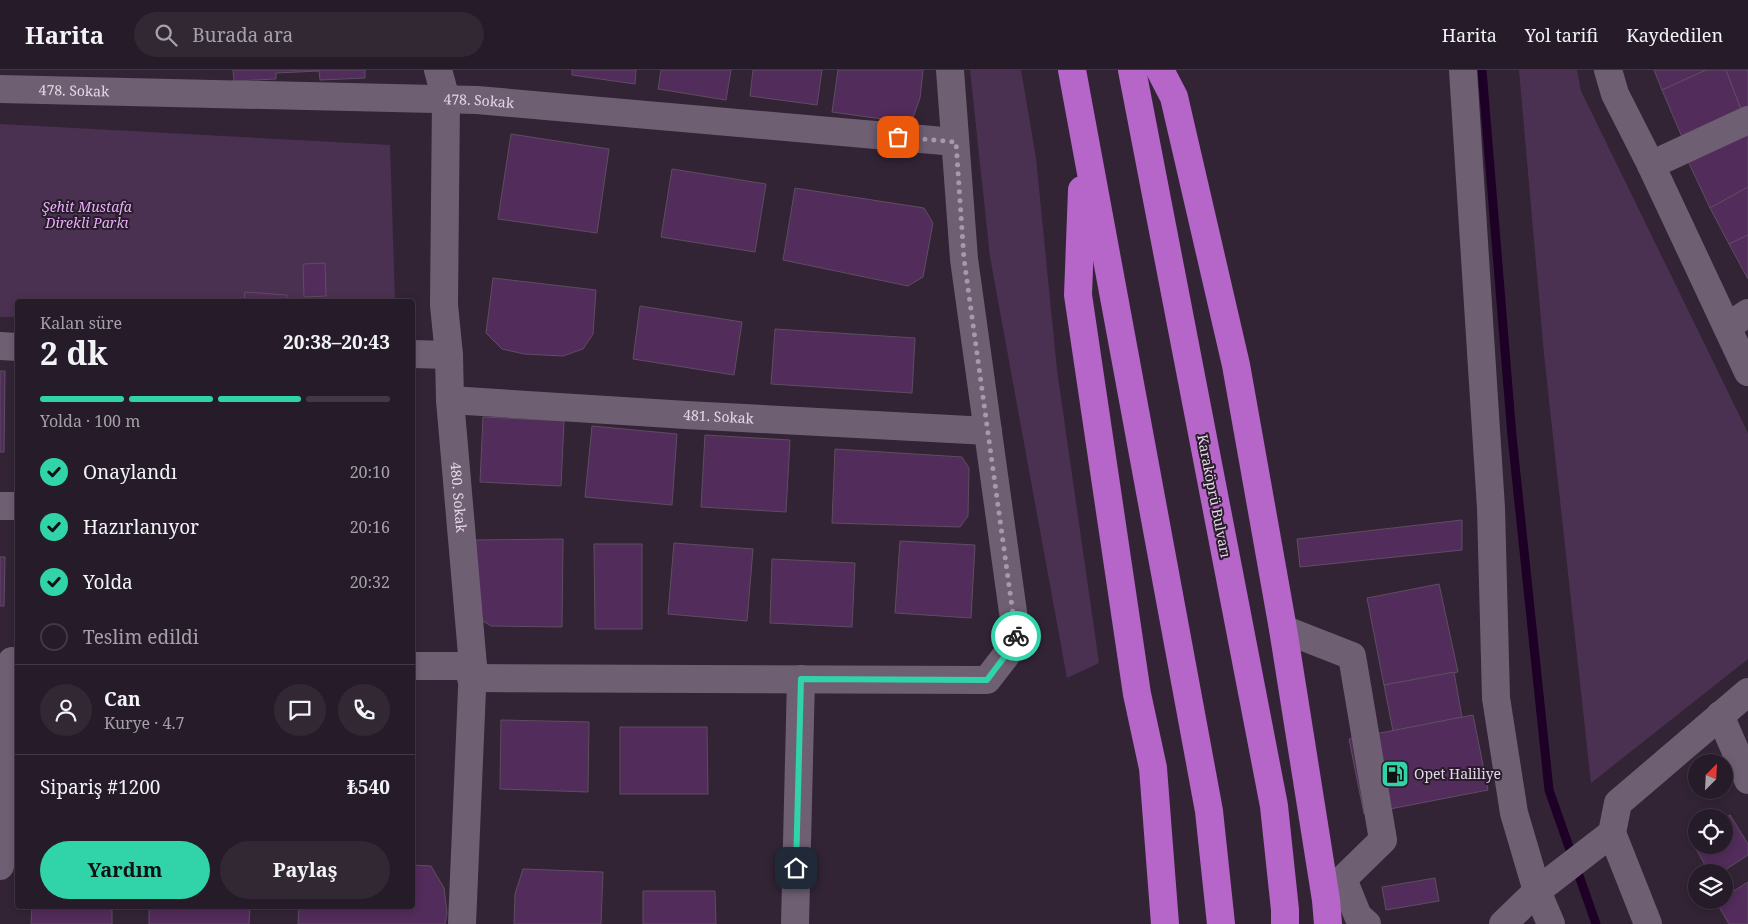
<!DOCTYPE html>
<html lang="tr">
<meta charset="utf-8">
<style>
:root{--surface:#261b28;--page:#322834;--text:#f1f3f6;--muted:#a4a1a8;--line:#423945;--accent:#31d4a9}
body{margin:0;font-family:"Noto Serif",serif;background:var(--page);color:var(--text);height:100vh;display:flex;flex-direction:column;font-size:19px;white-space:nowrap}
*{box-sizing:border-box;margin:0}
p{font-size:16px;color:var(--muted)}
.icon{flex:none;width:28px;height:28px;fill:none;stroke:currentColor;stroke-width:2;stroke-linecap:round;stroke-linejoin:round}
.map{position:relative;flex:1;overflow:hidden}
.drawer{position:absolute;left:15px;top:229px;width:400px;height:610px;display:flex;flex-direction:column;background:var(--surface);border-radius:5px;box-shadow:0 2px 8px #0003,0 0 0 1px var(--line)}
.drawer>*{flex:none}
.needle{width:32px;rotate:24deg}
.fabs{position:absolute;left:1688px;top:684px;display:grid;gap:10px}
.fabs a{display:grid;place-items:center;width:45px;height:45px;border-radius:50%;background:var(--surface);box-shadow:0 2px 8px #0003,0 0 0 1px var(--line);font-size:25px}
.pin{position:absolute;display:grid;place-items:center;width:42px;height:42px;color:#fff;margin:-21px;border-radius:10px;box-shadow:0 2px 8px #0006}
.courier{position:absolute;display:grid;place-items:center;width:50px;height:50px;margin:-25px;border:4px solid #31d4a9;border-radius:50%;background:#fff;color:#222;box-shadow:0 1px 6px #0007}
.headline em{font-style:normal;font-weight:700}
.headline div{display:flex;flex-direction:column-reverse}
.headline{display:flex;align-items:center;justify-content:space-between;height:85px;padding:0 25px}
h1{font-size:32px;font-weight:700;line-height:38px}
.bar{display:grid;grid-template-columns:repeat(4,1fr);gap:8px 5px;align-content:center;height:60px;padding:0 25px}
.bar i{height:6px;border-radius:4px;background:var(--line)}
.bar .active{background:var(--accent)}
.bar p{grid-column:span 4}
.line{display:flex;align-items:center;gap:12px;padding:0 25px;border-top:1px solid var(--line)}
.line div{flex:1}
.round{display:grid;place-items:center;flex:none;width:52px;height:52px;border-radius:26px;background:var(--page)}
ol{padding:0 25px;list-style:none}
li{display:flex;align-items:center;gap:15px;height:55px}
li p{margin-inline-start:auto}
li .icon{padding:5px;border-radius:50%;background:var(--accent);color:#111;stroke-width:4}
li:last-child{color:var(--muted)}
li i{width:28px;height:28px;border:2px solid var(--line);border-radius:50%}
.cta{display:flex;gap:10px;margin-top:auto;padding:10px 25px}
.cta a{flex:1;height:58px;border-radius:30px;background:var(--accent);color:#111;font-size:20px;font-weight:700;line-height:58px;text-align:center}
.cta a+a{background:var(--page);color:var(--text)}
header{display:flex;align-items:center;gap:30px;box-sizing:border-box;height:70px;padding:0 25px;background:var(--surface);border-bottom:1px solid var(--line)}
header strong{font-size:24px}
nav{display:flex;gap:28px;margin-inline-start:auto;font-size:18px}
.search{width:350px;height:45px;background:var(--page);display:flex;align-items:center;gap:12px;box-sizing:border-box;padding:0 18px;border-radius:28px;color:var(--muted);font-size:19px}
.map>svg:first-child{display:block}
.green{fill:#4b3151}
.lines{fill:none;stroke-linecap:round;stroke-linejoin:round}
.stream{stroke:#1e0026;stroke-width:9}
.building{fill:#522c5a;stroke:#5d4e61}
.minor{stroke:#6f5f73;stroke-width:28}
.highway{stroke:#b665c9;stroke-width:28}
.done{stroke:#a59aa7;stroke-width:5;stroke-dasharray:0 9}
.route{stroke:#31d4a9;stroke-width:6}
.labels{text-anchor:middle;stroke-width:4;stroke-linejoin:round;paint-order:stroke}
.street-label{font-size:14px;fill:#e3d9e5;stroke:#281b2b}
.park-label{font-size:14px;font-style:italic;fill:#e9adf7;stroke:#281b2b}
.poi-label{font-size:14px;fill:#e3d9e5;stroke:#281b2b;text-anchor:start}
</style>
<header>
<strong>Harita</strong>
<div class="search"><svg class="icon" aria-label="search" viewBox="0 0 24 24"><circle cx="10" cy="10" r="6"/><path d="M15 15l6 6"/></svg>Burada ara</div>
<nav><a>Harita</a><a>Yol tarifi</a><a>Kaydedilen</a></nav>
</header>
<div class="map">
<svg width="1748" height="854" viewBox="0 0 1748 854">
<rect width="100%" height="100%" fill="#322435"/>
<g class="green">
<path d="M970,0H1021L1036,88L1057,300L1099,593L1067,608L990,187Z"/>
<path d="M1519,0H1577L1581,21L1748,363V589L1591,713L1544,284Z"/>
<path d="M0,54L390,75L395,231H18L17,247H0Z"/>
</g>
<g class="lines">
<path class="stream" d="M1482,0L1512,366L1549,720L1596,854"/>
</g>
<g class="building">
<path d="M233,0H365V8L320,10L319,1L276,3V9L234,11Z"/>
<path d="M572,0H636L635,14L572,5Z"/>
<path d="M661,0H731L726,30L658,19Z"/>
<path d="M753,0H822L817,35L750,26Z"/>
<path d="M838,0H923L920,28L911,53L832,42Z"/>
<path d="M1654,0H1706L1662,20Z"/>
<path d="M1706,0H1726L1741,39L1682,67L1662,20Z"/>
<path d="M1726,0H1748V36L1741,39Z"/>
<path d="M1748,59V117L1710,138L1687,89Z"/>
<path d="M511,64L609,79L597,163L498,149Z"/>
<path d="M672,99L766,114L755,182L661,167Z"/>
<path d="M1748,117V165L1729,174L1710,138Z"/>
<path d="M795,118L924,138L933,153L923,207L908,216L783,190Z"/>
<path d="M1748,165V209L1729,174Z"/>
<path d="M325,193L326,226L304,227L303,194Z"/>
<path d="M493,208L596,220L593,264L583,279L563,286L524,284L502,279L486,263Z"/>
<path d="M245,222L287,225L286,231H244Z"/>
<path d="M640,236L742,252L734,305L633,289Z"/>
<path d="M775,259L915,268L912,323L771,314Z"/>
<path d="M0,301H5L4,382H0Z"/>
<path d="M483,347L564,351L561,416L480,412Z"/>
<path d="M592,356L677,364L672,435L585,427Z"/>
<path d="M705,365L790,370L786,442L701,437Z"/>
<path d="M835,379L962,387L969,398L968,446L960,457L832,453Z"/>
<path d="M1462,450V480L1300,497L1297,469Z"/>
<path d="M563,469L562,557L491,556L478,548L474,470Z"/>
<path d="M900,471L975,475L971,548L895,543Z"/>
<path d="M674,473L753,479L747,551L668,544Z"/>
<path d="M594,474H642V559H595Z"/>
<path d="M0,487H5L4,536H0Z"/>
<path d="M772,489L855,493L852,557L770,553Z"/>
<path d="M1439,514L1458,602L1384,615L1367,528Z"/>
<path d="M1454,602L1462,647L1393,661L1384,615Z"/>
<path d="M1473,645L1488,720L1364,744L1349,669Z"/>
<path d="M501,650L589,652L588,722L500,719Z"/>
<path d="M620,657H707L708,724H620Z"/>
<path d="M1730,745L1748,774V785L1722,802H1709L1692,772L1696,769V775H1724V749Z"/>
<path d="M412,795L431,796L444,818L447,843L445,854H298L299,836H412Z"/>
<path d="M523,799L603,802L601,854H514L515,824Z"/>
<path d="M1435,808L1439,831L1386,840L1382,817Z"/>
<path d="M1748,812V854H1729L1716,832L1724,830V827Z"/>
<path d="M643,821H715L716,854H643Z"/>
<path d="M32,836H112V854H31Z"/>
<path d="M149,836H250L249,854H149Z"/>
</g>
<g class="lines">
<g class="minor">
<path id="s1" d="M438,0L446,29L444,235L449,285L450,330L473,596L462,854"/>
<path d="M1463,0L1491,438L1496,628L1514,743L1537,821L1551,854"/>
<path d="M1608,0L1615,24L1651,95L1748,302"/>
<path id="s2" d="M0,19L477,30L955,72"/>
<path d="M1651,95L1748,50"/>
<path d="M1727,257L1748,243"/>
<path d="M0,276L18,277"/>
<path d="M412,284L449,285"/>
<path id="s3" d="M450,330L686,345L988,361"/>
<path d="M0,436H18"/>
<path d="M1283,559L1352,586L1383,770L1343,809L1326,830"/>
<path d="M412,596H473"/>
<path d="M471,608L987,610L1017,571L964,189L950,0"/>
<path d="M1720,645L1748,710"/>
<path d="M0,796L12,591"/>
<path d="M1343,809L1358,846L1367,854"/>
<path d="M795,854L801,609"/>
<path d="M1503,854L1537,821L1612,763"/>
<path d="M1648,854L1612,763L1618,733L1748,622"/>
</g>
<g class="highway">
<path d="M1072,0L1209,741L1221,854"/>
<path d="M1132,0L1274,736L1285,840V854"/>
<path d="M1160,0L1174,27L1236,295L1283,559L1326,830L1328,854"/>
<path d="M1082,120L1078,225L1137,624L1153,698L1165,854"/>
</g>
</g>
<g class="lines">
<path class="done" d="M898,67L956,72L964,189L1016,566"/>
<path class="route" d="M796,798L801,609L987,610L1017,570L1016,566"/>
</g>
<defs>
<symbol id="fuel-square" viewBox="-11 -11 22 22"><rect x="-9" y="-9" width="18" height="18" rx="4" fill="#31d4a9" stroke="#281b2b"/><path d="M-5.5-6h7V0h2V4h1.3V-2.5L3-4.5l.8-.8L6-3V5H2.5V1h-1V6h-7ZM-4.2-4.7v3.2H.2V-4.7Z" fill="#111"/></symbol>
</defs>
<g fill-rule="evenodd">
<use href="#fuel-square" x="1379" y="688" width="32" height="32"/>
</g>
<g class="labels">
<g class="street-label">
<text dy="5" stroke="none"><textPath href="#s2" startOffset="74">478. Sokak</textPath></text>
<text dy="5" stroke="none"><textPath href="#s2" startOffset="479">478. Sokak</textPath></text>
<text dy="5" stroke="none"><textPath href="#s3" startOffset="269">481. Sokak</textPath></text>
<text transform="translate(1214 426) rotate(79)" y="5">Karaköprü Bulvarı</text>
<text dy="5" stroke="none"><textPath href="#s1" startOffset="429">480. Sokak</textPath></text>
</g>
<g class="park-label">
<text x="87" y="142">Şehit Mustafa<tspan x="87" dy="16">Direkli Parkı</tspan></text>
</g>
<g class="poi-label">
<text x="1414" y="709">Opet Haliliye</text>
</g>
</g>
</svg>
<div class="fabs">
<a><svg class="needle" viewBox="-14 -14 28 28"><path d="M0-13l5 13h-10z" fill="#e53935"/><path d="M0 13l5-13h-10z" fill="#a4a1a8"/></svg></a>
<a><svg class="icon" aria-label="locate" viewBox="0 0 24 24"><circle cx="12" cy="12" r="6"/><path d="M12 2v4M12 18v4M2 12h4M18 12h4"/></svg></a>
<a><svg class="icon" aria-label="layers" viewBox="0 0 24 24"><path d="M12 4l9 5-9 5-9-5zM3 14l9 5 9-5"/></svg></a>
</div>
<div class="pin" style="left:898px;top:67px;background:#ea580c"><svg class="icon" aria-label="bag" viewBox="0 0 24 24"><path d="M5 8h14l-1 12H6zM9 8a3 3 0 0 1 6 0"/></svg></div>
<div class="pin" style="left:796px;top:798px;background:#1f2937"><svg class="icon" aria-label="home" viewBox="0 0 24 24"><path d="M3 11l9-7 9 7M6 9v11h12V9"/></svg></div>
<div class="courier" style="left:1016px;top:566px"><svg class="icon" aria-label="bike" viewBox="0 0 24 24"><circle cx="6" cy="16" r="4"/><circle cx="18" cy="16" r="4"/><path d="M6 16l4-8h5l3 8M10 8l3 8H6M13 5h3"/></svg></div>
<section class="drawer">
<div class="headline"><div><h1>2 dk</h1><p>Kalan süre</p></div><em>20:38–20:43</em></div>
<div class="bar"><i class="active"></i><i class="active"></i><i class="active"></i><i></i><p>Yolda · 100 m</p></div>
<ol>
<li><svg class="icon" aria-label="check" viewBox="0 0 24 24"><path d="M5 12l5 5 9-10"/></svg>Onaylandı<p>20:10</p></li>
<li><svg class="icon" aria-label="check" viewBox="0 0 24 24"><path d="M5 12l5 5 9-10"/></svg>Hazırlanıyor<p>20:16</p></li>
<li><svg class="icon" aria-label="check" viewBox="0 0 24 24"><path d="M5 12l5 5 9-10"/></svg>Yolda<p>20:32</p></li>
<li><i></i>Teslim edildi</li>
</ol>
<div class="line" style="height:90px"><a class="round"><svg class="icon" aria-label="person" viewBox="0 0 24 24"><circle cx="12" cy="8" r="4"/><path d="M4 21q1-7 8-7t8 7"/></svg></a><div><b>Can</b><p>Kurye · 4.7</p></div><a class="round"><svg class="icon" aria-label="chat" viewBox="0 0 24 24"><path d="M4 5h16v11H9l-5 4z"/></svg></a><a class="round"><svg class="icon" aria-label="phone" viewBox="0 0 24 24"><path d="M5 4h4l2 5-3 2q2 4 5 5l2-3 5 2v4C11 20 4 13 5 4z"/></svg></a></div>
<div class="line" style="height:65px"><div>Sipariş #1200</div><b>₺540</b></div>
<div class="cta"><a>Yardım</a><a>Paylaş</a></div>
</section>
</div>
